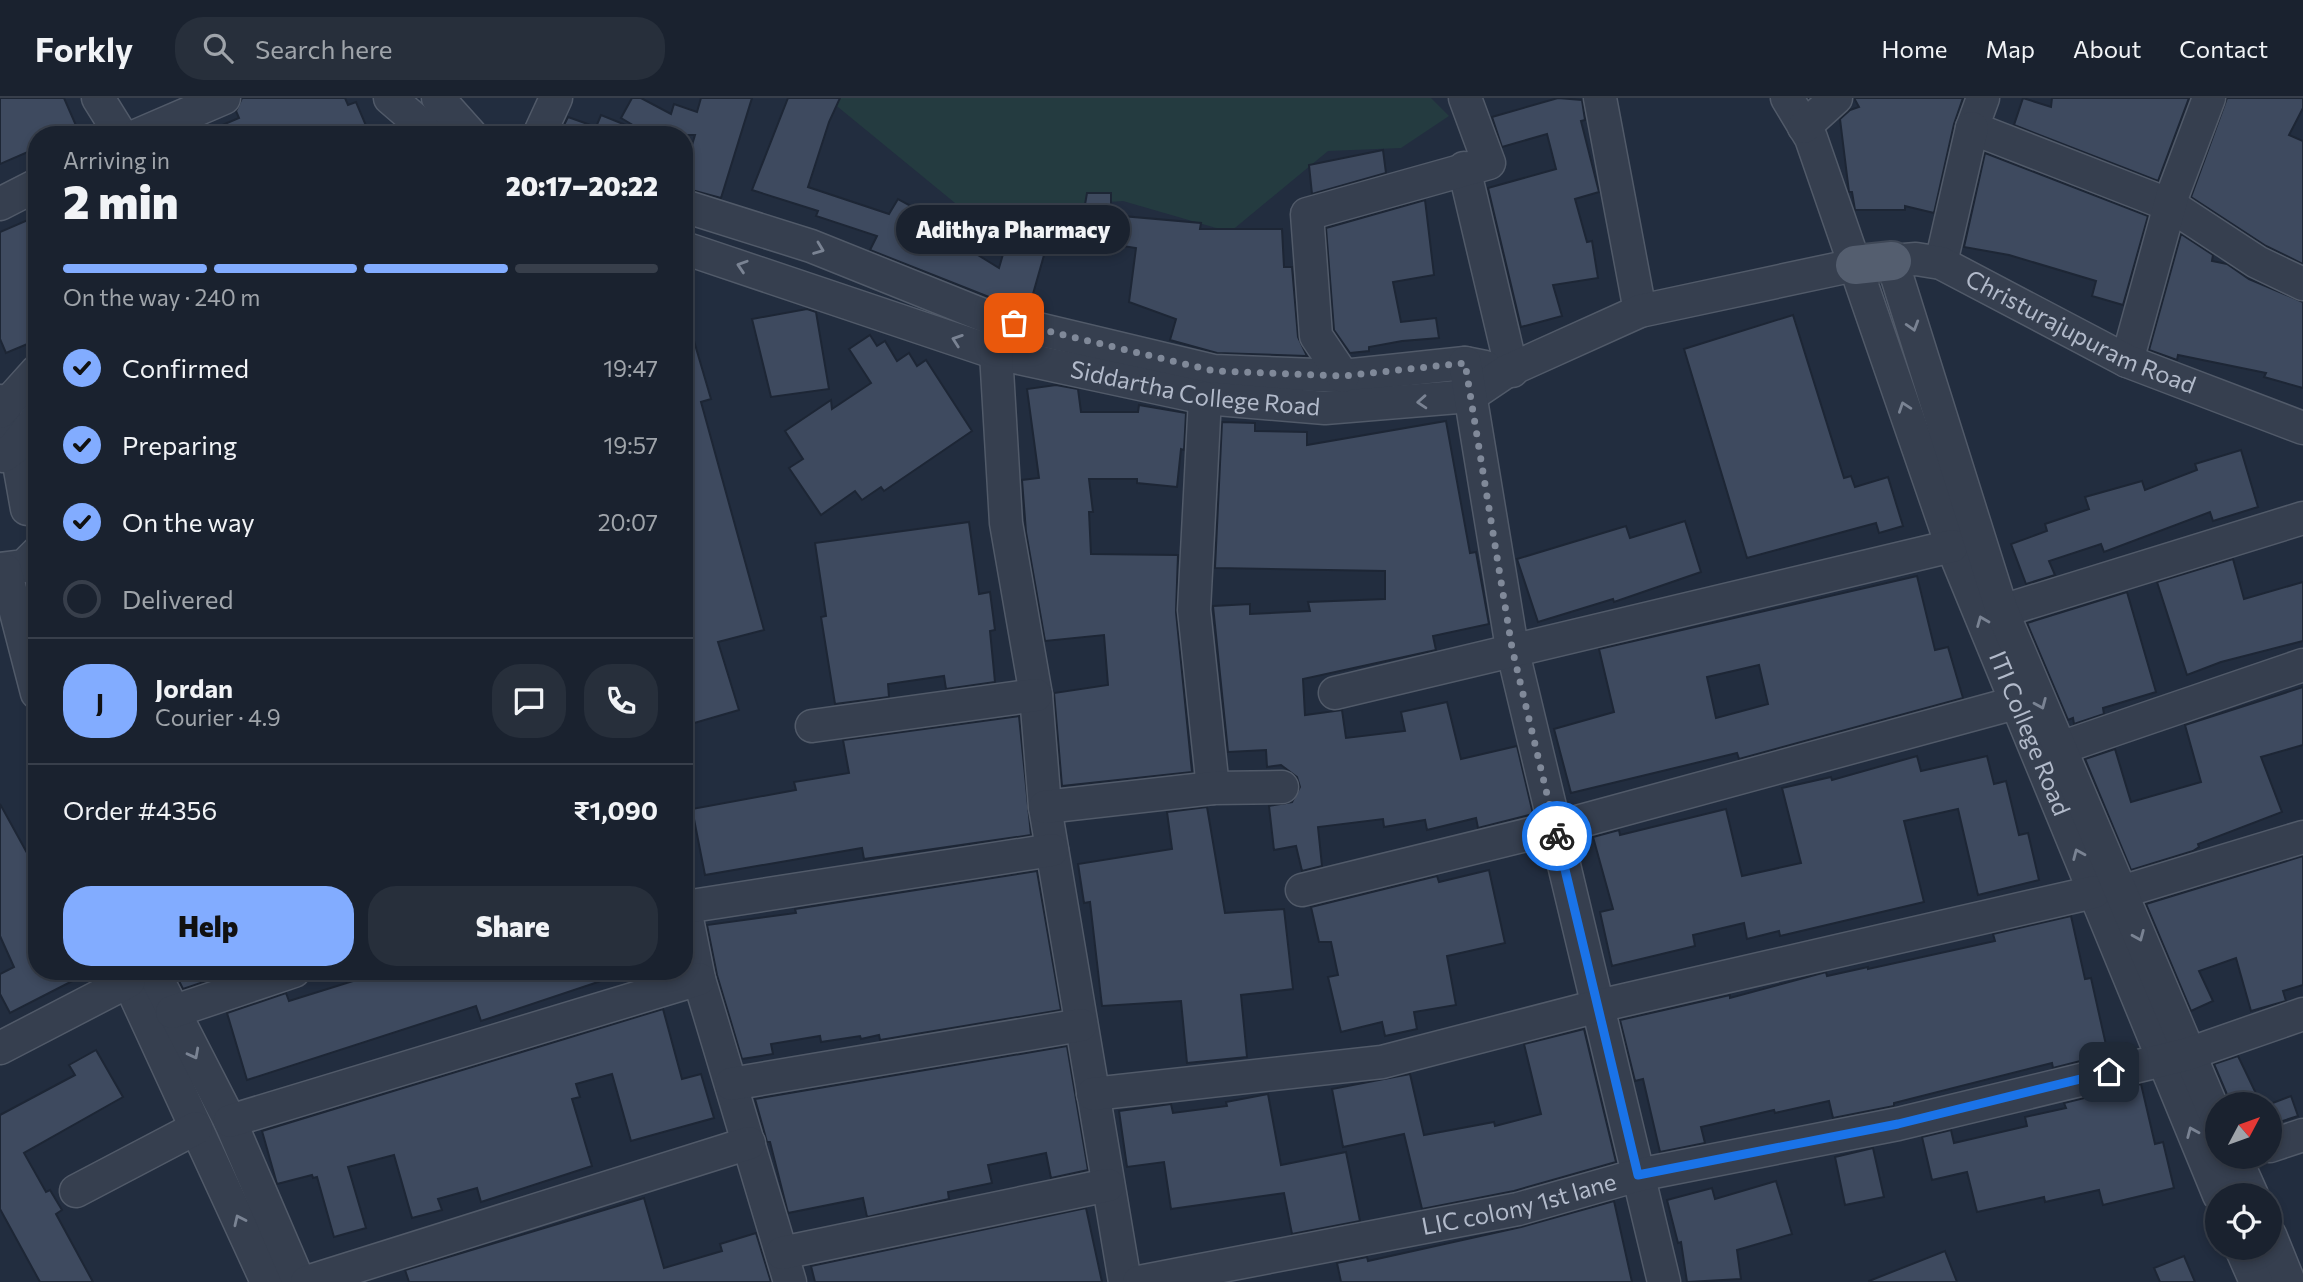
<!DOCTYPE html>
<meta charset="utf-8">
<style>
:root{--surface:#1a222f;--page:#272f3b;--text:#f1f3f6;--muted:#9fa4aa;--line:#383f4b;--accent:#82acff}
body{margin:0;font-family:Commissioner,sans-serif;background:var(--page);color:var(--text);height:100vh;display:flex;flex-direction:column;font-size:26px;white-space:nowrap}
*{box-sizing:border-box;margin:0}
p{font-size:23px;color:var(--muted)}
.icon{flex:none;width:38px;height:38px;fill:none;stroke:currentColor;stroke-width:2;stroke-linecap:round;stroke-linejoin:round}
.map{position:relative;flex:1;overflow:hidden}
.panel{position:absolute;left:28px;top:28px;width:665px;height:854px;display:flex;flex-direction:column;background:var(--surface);border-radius:28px;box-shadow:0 4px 10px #0003,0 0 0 2px var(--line)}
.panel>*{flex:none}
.needle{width:46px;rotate:49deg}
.buttons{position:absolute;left:2205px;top:994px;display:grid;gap:14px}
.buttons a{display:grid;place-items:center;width:77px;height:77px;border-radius:50%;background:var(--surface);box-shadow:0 4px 10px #0003,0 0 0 2px var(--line);font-size:35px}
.pin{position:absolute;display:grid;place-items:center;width:60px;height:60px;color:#fff;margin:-30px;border-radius:14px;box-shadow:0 4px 10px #0006}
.courier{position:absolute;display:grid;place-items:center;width:70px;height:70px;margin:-35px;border:5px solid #1a73e8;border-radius:50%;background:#fff;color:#222;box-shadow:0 2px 9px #0007}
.bubble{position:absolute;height:49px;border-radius:24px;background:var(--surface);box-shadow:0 4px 10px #0003,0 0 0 2px var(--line);font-size:23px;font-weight:800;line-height:49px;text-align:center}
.overview em{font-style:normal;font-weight:800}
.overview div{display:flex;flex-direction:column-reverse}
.overview{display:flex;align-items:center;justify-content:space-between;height:119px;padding:0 35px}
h1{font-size:46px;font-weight:800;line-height:52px}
.bar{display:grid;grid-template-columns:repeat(4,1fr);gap:10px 7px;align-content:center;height:84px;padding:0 35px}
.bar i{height:9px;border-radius:5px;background:var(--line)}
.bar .on{background:var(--accent)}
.bar p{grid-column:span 4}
.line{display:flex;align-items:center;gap:18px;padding:0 35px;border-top:2px solid var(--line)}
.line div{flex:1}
.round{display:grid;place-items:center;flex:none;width:74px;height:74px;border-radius:28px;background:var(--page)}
ol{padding:0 35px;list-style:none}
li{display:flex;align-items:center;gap:21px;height:77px}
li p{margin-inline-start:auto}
li .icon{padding:7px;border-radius:50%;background:var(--accent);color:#111;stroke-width:4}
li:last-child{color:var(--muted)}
li i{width:38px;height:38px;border:4px solid var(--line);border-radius:50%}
.cta{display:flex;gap:14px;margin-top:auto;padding:14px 35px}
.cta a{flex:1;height:80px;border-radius:28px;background:var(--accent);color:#111;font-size:28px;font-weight:800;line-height:80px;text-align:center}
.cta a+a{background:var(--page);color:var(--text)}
header{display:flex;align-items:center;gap:42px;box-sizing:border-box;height:98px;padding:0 35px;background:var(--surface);border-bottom:2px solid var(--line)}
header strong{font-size:33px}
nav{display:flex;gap:38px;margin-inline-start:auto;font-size:24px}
.search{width:490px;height:63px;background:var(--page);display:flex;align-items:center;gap:18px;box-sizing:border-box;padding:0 24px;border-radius:28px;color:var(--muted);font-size:26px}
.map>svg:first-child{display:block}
.green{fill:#243b40}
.building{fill:#3e4a5f;stroke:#1d2635;stroke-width:2;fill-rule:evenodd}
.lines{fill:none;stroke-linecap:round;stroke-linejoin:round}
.minor-casing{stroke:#515a69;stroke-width:35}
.major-casing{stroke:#3f4857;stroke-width:42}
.minor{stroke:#363f4f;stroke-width:32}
.major{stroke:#545e6f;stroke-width:38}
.oneway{stroke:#7a8393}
.done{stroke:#808999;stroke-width:7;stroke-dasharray:0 12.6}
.route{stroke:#1a73e8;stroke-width:9}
.labels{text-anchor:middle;stroke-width:5;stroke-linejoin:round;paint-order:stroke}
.street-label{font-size:24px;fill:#b2baca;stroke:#1b2433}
</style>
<header>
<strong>Forkly</strong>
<div class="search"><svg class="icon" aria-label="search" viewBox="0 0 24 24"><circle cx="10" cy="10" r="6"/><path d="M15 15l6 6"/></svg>Search here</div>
<nav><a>Home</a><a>Map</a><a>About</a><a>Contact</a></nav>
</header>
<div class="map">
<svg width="2303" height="1184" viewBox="0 0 2303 1184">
<rect width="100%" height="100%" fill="#222d3f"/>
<path class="green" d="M827,0H1431L1449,18L1401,50L1328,53L1230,134L1123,103L966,114Z"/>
<g class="building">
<path d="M0,0H64L78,32L68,37H37V50L0,66Z"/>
<path d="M242,0H345L348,7L356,4L370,37H199L239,20L236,13Z"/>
<path d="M632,0H641L671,16L674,6L697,14L701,0H752L721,100L684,90V74L695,37H559L568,19L596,29L601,17L648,36L621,20Z"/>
<path d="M788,0H840L829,24L808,89L889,116L898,101L935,121L931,128L999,170L1016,111L1054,122L1029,210L994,201L870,152L877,138L816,118L818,113L752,92Z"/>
<path d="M1558,0L1582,2L1585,22L1581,23L1599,94L1575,101L1587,144L1592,143L1598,180L1553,187L1562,218L1521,229L1488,90L1556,71L1547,36L1502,49L1492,19Z"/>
<path d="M1854,0H1963L1954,26L1934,115L1905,108V112H1855L1852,94H1849L1840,21L1850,12L1859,9Z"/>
<path d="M2023,0L2051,9L2052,0H2189L2158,83L2014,27Z"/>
<path d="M2227,0H2303V10L2289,37L2303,43V166L2266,148L2191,99Z"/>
<path d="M1383,52L1386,75L1312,96L1309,67Z"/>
<path d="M1985,55L2148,118L2123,207L2092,198L2096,183L2009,157L1964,149Z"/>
<path d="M1087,95H1111V117L1201,125L1200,131H1282L1284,169H1292L1298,239L1307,258L1217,255L1170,242L1176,221L1129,204L1136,150L1079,141Z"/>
<path d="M1425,102L1434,177L1393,184L1401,224L1436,220L1439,240L1402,243L1369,249V253L1350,255L1334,232L1326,130Z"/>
<path d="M37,118V242L6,255L0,241V134Z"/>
<path d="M2181,136L2213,157L2212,163L2227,166L2249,181L2303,204V290L2264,279L2266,275L2178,257L2177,262L2149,252Z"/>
<path d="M807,211L816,214L829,291L771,299L752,221Z"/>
<path d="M1793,217L1844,380L1851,378L1855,389L1888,379L1903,428L1879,435L1876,425L1747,460L1684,251Z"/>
<path d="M689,226L711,301L701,304L764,532L718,544L739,612L684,628V227Z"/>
<path d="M870,237L877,248L885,243L897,263L909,255L917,268L926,262L972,333L884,393L881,389L862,402L855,393L821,417L789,370L803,361L785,333L831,302L832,311L871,285L849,251Z"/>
<path d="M1056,287L1078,291L1081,314H1138L1139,307L1186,315L1184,352L1181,351L1177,389L1137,385V381H1089L1093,414H1089L1091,456L1178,457L1176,514L1192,674L1062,688L1054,595L1108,587L1104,537L1045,543L1026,434L1022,382L1039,380L1027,291Z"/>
<path d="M1446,323L1470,455L1476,454L1489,526L1433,538L1436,552L1303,581L1305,617L1342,612L1346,640L1405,633L1401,614L1447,604L1461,661L1517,648L1533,716L1478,730L1476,720L1427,732L1425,722L1384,729L1383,721L1318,729L1322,768L1302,773L1296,748L1274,752L1269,708L1292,704L1300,689L1297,679L1281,667L1267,669L1266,652L1228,654L1213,508L1250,506V516L1310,513L1308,504L1385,501V473L1215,470L1222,324L1255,325V333L1307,334V347Z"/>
<path d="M2241,352L2258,409L2213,423L2210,414L2104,454L2101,446L2049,463L2055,477L2026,486L2011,446L2047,433L2045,426L2089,411L2085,399L2142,383L2145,392L2197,372L2195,366Z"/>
<path d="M1685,423L1701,474L1614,504L1613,501L1538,524L1517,461L1626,428L1630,440Z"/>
<path d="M969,424L979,496L990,494L995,532L990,533L995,584L946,591L944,578L888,586L889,599L835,606L821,519L826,518L815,445Z"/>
<path d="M2233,461L2244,501L2303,484V543L2221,564L2187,577L2157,484Z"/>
<path d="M1917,478L1935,552L1948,549L1963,600L1739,661L1737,655L1571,695L1554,631L1614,614L1599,551ZM1759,567L1768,606L1716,620L1707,579Z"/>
<path d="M2127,494L2156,594L2103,610L2104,616L2074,626L2073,620L2068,622L2027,525Z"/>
<path d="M2303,589V647L2261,659L2282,714L2198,746L2199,749L2193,753L2131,772L2085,661L2115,651L2131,704L2201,684L2185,627Z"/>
<path d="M1019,618L1031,737L864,761L862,750L705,777L692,711L796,692L794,684L849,675L843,642Z"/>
<path d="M1917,658L1921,673L1987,658L1994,686L2006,683L2019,737L2028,735L2039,782L1978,797L1958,711L1904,723L1924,804L1780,838L1779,833L1747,841L1744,825L1693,837L1695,848L1612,868L1600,814L1613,811L1593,739L1619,732L1620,737L1726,711L1742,778L1801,765L1782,690L1831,679L1832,682Z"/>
<path d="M0,706L37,773V873H92L10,915L0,896V876L14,869L0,838Z"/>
<path d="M1207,709L1225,815L1284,811L1293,891L1241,897L1247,959L1187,965L1181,903L1102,908L1090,804L1084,805L1078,766L1172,751L1167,714Z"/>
<path d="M2303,758V887L2283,893L2286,903L2251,913L2236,860L2199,873L2213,903L2191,913L2146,806Z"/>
<path d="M1489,772L1505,845L1447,858L1456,907L1414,914L1417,931L1385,938L1382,924L1341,934L1328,879L1338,877L1331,844H1319L1311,809L1437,778L1439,784Z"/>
<path d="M1037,773L1061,912L880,942L879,937L861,941L860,938L821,944L820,938L771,946L773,956L742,961L717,877L707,827L796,815L795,811Z"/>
<path d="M2071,818L2085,881L2091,880L2108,956L2053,970L2052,965L1894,1005V1008L1833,1020L1829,1003L1775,1015L1774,1012L1701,1029L1705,1045L1660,1054L1643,981L1635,983L1620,922L1730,897V900L1826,874L1827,878L1868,869V871L1995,843L1993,836Z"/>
<path d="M174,873H236L183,891Z"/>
<path d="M385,873H616V878L481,923L476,908L247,982L227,915L286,895L289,903Z"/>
<path d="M663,911L682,981L701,976L714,1020L631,1043L612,976L576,986L580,999L572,1001L592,1068L481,1104L477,1090L438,1101L442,1112L412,1120L394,1057L348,1069L366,1130L334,1139L317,1079L313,1080L312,1077L277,1086L262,1033Z"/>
<path d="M1584,931L1616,1064L1514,1093L1422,1111L1404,1036L1343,1049L1332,991L1410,976L1424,1037L1494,1024L1495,1028L1541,1016L1524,946Z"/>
<path d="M1067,948L1088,1072L1051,1080L1046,1055L988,1067L992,1085L948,1094L949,1101L867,1119L863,1100L788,1115L770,1044H767L755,1001Z"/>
<path d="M96,952L123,999L24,1055L46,1094L50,1092L62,1112L56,1116L93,1184H40L0,1111V1017L75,977L69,967Z"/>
<path d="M2238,958L2261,1006H2231L2214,966Z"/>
<path d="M2141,986L2155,1046L2163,1044L2174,1090L2103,1107L2099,1092L2045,1104L2044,1099L1977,1114L1967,1074L1932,1082L1922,1039L1951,1032L1954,1045L2027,1028L2025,1019L2066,1010L2064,1005Z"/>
<path d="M1268,996L1281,1067L1346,1054L1360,1123L1292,1136L1284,1095L1171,1111L1164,1064L1127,1069L1119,1013L1171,1006L1173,1015L1227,1008L1226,1004Z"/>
<path d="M2291,998L2298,1018L2270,1027V1006Z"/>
<path d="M1873,1050L1884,1099L1845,1107L1835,1059Z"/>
<path d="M1776,1083L1792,1136L1737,1152L1741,1181L1687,1184L1681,1144L1678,1145L1667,1102L1712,1090L1715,1101Z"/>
<path d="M644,1100L664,1170L722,1153L720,1146L756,1135L771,1184H409L405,1172Z"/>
<path d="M1614,1103L1632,1184H1341L1337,1165L1367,1159L1368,1163L1521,1129Z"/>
<path d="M1086,1110L1102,1184H815L811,1168Z"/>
<path d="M1945,1153L1957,1184H1869V1183Z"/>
<path d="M2184,1158L2195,1184H2160L2154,1170Z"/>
</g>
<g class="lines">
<defs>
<g id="minor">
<path d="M98,0L121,37"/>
<path d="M390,0L433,37"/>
<path d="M438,0L471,37"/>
<path d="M1600,0L1640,213"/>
<path id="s1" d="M1787,0L1811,40L1952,448L2219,1097"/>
<path d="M1983,0L1972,30L2170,107L2257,164L2303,186"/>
<path d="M1804,29L1836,0"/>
<path d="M138,37L224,0"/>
<path d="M539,37L556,0"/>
<path d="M1464,70L1512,273"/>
<path d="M0,106L37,87"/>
<path d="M684,108L811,148L988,219L1214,273L1343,278L1465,265L1485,269"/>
<path id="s2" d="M684,150L996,255L1205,300L1325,310L1470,298L1507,273L1640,213L1855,167"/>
<path d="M1941,165L1972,30"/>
<path d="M996,255L1006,425L1036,597L1045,709L1125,1184"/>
<path d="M2127,263L2173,96L2209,0"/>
<path d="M1465,265L1512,550L1664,1184"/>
<path d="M1343,278L1316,238L1307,116L1489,65L1465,0"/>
<path d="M1205,300L1194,512L1213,690"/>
<path d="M0,303L19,366L27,411"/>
<path d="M0,314L37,273"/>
<path d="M3,358L14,350L37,320"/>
<path d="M0,471L24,468L37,455"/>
<path d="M5,472L37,595"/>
<path d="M2002,513L2303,420"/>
<path d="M1335,595L1952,448"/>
<path d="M812,628L1036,597"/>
<path d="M2060,650L2303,567"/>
<path d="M1045,709L1213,690L1282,689"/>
<path d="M1302,792L1555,730L2015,605"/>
<path d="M2121,794L2303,739"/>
<path d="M684,806L699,881L790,1184"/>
<path d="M685,809L1052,752"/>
<path d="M124,873L267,1184"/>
<path d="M153,873L230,1023L299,1184"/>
<path d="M172,914L294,873"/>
<path d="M0,950L129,883"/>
<path d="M731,986L1081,927"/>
<path d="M1093,996L1382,964L1598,908L2094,794"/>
<path id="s3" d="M2217,1021L2002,513L1892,163L1916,161L1941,165L2127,263L2303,330"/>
<path d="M230,1023L699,881"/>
<path d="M2270,1048L2303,1037"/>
<path d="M2235,1059L2252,1097"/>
<path d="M76,1093L196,1030"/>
<path d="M2270,1137L2289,1184"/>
<path d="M2241,1150L2256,1184"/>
<path d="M782,1155L1108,1087"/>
<path d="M307,1184L749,1045"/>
<path id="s4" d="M1139,1184L1518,1111L1638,1077L1898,1026L2188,956L2303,916"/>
</g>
<path id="major" d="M1855,167L1892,163"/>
</defs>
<use href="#minor" class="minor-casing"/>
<use href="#major" class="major-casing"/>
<use href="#minor" class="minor"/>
<use href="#major" class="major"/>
</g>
<defs><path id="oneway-chevron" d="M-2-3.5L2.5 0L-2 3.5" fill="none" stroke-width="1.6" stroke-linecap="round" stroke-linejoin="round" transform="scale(1.75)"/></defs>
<g class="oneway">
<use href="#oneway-chevron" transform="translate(819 151) rotate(21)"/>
<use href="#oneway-chevron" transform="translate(742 168) rotate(-162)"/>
<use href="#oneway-chevron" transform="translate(1913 228) rotate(73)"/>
<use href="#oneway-chevron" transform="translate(957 242) rotate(-161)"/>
<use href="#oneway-chevron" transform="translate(1422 304) rotate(176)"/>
<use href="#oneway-chevron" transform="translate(1904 309) rotate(-109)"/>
<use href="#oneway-chevron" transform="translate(1982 523) rotate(-112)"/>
<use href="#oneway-chevron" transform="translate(2041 606) rotate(67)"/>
<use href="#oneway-chevron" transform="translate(2078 756) rotate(-113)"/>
<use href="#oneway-chevron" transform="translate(2139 838) rotate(67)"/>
<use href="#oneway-chevron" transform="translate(194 956) rotate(62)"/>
<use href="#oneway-chevron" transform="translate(2192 1034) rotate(-113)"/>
<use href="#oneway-chevron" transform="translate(239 1122) rotate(-115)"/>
</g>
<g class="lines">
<path class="done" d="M1014,225L1214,273L1343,278L1465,265L1512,550L1557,738"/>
<path class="route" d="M1557,738L1638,1077L1898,1026L2109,974"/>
</g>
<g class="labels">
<g class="street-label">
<text dy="8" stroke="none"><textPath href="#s3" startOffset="1124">Christurajupuram Road</textPath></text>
<text dy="8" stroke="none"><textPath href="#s2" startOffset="532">Siddartha College Road</textPath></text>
<text dy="8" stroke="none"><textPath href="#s1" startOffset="681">ITI College Road</textPath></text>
<text dy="8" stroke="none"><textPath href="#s4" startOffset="388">LIC colony 1st lane</textPath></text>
</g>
</g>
</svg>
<div class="buttons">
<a><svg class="needle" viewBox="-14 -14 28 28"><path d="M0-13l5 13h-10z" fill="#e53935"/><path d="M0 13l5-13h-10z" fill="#9fa4aa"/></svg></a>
<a><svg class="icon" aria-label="locate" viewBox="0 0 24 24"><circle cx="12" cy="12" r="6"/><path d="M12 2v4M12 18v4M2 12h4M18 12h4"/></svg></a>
</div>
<div class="pin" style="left:1014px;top:225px;background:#ea580c"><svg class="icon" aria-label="bag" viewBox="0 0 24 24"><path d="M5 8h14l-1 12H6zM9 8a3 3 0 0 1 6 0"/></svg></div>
<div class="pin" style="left:2109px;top:974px;background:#1f2937"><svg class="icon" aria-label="home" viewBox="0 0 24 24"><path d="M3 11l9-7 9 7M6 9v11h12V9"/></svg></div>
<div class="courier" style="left:1557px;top:738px"><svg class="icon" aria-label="bike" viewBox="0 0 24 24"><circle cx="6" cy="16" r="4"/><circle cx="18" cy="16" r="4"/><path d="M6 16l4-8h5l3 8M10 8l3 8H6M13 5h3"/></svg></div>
<div class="bubble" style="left:896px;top:107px;width:234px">Adithya Pharmacy</div>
<section class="panel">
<div class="overview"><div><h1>2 min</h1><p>Arriving in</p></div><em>20:17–20:22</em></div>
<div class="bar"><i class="on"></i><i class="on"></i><i class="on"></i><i></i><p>On the way · 240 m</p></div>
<ol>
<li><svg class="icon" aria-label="check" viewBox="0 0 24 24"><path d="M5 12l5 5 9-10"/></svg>Confirmed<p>19:47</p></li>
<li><svg class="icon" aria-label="check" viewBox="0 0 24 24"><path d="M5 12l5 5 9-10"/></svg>Preparing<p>19:57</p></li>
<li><svg class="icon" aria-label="check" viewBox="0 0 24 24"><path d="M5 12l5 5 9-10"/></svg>On the way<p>20:07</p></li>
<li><i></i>Delivered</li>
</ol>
<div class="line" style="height:126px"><b class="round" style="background:var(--accent);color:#111">J</b><div><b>Jordan</b><p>Courier · 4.9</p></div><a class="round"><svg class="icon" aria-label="chat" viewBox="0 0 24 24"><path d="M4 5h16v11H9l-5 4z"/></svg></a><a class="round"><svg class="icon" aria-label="phone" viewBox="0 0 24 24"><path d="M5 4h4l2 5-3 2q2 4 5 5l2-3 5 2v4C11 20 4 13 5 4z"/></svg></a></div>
<div class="line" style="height:91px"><div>Order #4356</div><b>₹1,090</b></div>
<div class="cta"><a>Help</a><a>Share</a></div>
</section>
</div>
